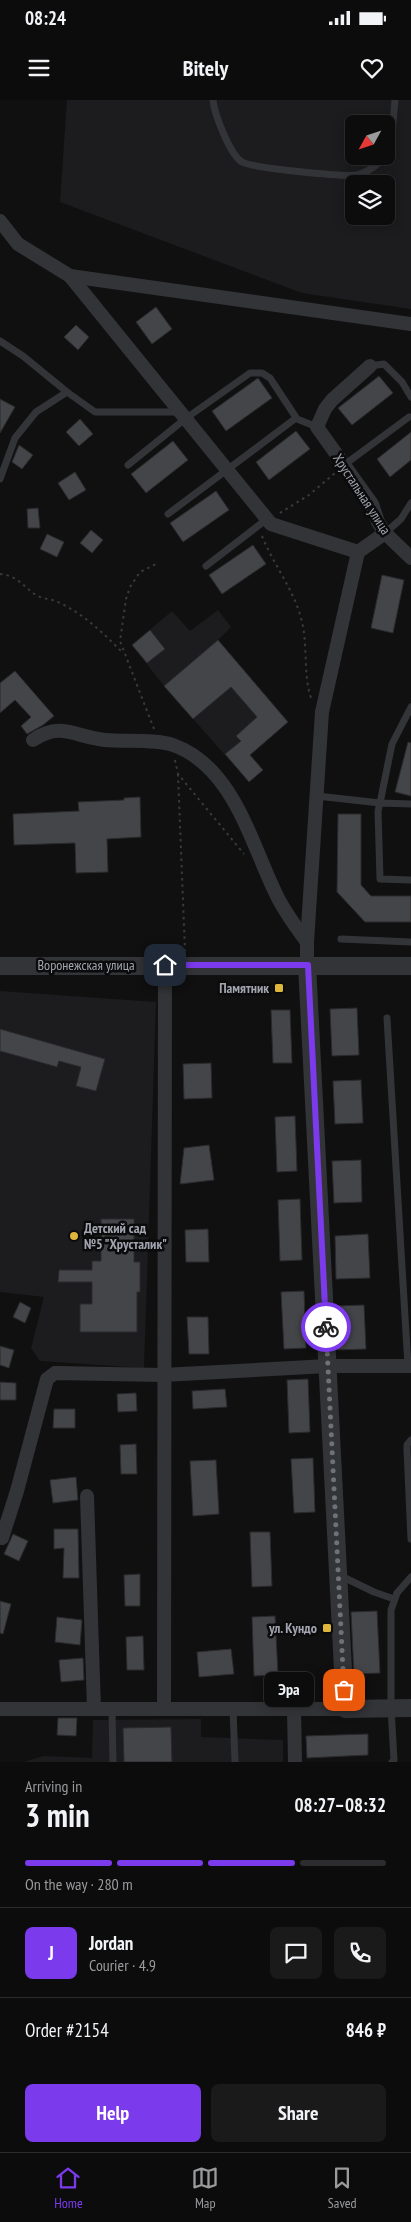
<!DOCTYPE html>
<meta charset="utf-8">
<style>
:root{--surface:#0c0c0d;--page:#1a1a1b;--text:#f1f3f6;--muted:#9a9b9d;--line:#2c2c2e;--accent:#7c3aed}
body{margin:0;font-family:"PT Sans Narrow",sans-serif;background:var(--page);color:var(--text);height:100vh;display:flex;flex-direction:column;font-size:19px;white-space:nowrap}
*{box-sizing:border-box;margin:0}
p{font-size:16px;color:var(--muted)}
.icon{flex:none;width:28px;height:28px;fill:none;stroke:currentColor;stroke-width:2;stroke-linecap:round;stroke-linejoin:round}
.map{position:relative;height:1662px;overflow:hidden}
.details{display:flex;flex-direction:column;background:var(--surface);flex:1}
.details>*{flex:none}
.needle{width:32px;rotate:230deg}
.buttons{position:absolute;left:345px;top:15px;display:grid;gap:10px}
.buttons a{display:grid;place-items:center;width:50px;height:50px;border-radius:8px;background:var(--surface);box-shadow:0 2px 12px #0003,0 0 0 1px var(--line);font-size:25px}
.pin{position:absolute;display:grid;place-items:center;width:42px;height:42px;color:#fff;margin:-21px;border-radius:10px;box-shadow:0 2px 8px #0006}
.courier{position:absolute;display:grid;place-items:center;width:50px;height:50px;margin:-25px;border:4px solid #7c3aed;border-radius:50%;background:#fff;color:#222;box-shadow:0 1px 6px #0007}
.bubble{position:absolute;height:35px;border-radius:8px;background:var(--surface);box-shadow:0 2px 12px #0003,0 0 0 1px var(--line);font-size:16px;font-weight:700;line-height:35px;text-align:center}
.head em{font-style:normal;font-weight:700}
.head div{display:flex;flex-direction:column-reverse}
.head{display:flex;align-items:center;justify-content:space-between;height:85px;padding:0 25px}
h1{font-size:32px;font-weight:700;line-height:38px}
.bar{display:grid;grid-template-columns:repeat(4,1fr);gap:8px 5px;align-content:center;height:60px;padding:0 25px}
.bar i{height:6px;border-radius:4px;background:var(--line)}
.bar .current{background:var(--accent)}
.bar p{grid-column:span 4}
.line{display:flex;align-items:center;gap:12px;padding:0 25px;border-top:1px solid var(--line)}
.line div{flex:1}
.round{display:grid;place-items:center;flex:none;width:52px;height:52px;border-radius:8px;background:var(--page)}
.button{display:flex;gap:10px;margin-top:auto;padding:10px 25px}
.button a{flex:1;height:58px;border-radius:8px;background:var(--accent);color:#fff;font-size:20px;font-weight:700;line-height:58px;text-align:center}
.button a+a{background:var(--page);color:var(--text)}
.status{display:flex;justify-content:space-between;align-items:center;height:35px;padding:0 25px;background:var(--surface);direction:ltr}
.status svg{height:14px;fill:currentColor}
header{display:flex;justify-content:space-between;align-items:center;height:65px;padding:0 25px;background:var(--surface);font-size:22px;font-weight:700}
.tab-bar{display:flex;justify-content:space-around;align-items:center;height:70px;border-top:1px solid var(--line);background:var(--surface);font-size:14px;color:var(--muted)}
.tab-bar a{display:grid;justify-items:center;gap:2px}
.tab-bar .current{color:var(--accent)}
.map>svg:first-child{display:block}
.built{fill:#1c1c1e;fill-rule:evenodd}
.building{fill:#444549;stroke:#2a2a2d}
.lines{fill:none;stroke-linecap:round;stroke-linejoin:round}
.path{stroke:#393a3e;stroke-width:2;stroke-dasharray:2.5 4;stroke-linecap:butt}
.service{stroke:#333438;stroke-width:7}
.minor{stroke:#333438;stroke-width:14}
.tertiary{stroke:#333438;stroke-width:18}
.done{stroke:#6f7178;stroke-width:5;stroke-dasharray:0 9}
.route{stroke:#7c3aed;stroke-width:6}
.poi-dot{fill:#deb63b;stroke:#0b0b0c;stroke-width:2}
.labels{text-anchor:middle;stroke-width:5;stroke-linejoin:round;paint-order:stroke}
.street-label{font-size:14px;fill:#a2a5b0;stroke:#0b0b0c}
.poi-label{font-size:14px;font-weight:bold;fill:#a2a5b0;stroke:#0b0b0c;text-anchor:end}
</style>
<div class="status"><b>08:24</b><svg viewBox="0 0 49 12"><path d="M0 12V9h3v3zM5 12V6h3v6zM10 12V3h3v9zM15 12V0h3v12zM26 1h20v11H26zM47 4h2v5h-2z"/></svg></div>
<header><svg class="icon" aria-label="menu" viewBox="0 0 24 24"><path d="M4 6h16M4 12h16M4 18h16"/></svg>Bitely<svg class="icon" aria-label="heart" viewBox="0 0 24 24"><path d="M12 20l-8-8c-3-5 5-10 8-4 3-6 11-1 8 4z"/></svg></header>
<div class="map">
<svg width="411" height="1662" viewBox="0 0 411 1662">
<rect width="100%" height="100%" fill="#101011"/>
<g class="built">
<path d="M67,0H411V209L302,193L60,102ZM354,24H386V56H354ZM354,84H386V116H354Z"/>
<path d="M218,510L231,527L218,540L288,622L250,655L263,670L249,682L164,586L132,545L172,511L190,531Z"/>
<path d="M0,891L156,902L144,1268L40,1261L31,1248L44,1197L0,1192Z"/>
<path d="M201,1619V1637L283,1640V1662H24L43,1656L92,1658L93,1620Z"/>
</g>
<g class="building">
<path d="M156,207L172,229L152,244L136,222Z"/>
<path d="M76,225L89,237L78,250L64,237Z"/>
<path d="M379,276L393,293L352,325L338,308Z"/>
<path d="M258,278L272,298L226,331L212,311Z"/>
<path d="M0,299L15,307L0,333Z"/>
<path d="M80,319L93,334L79,346L66,332Z"/>
<path d="M296,331L310,349L269,380L256,362Z"/>
<path d="M411,332V360L390,377L377,359Z"/>
<path d="M173,341L188,360L146,393L131,374Z"/>
<path d="M19,345L33,355L22,369L12,362Z"/>
<path d="M75,372L86,390L69,400L58,383Z"/>
<path d="M216,391L229,410L183,442L170,423Z"/>
<path d="M38,408L40,428H28L27,409Z"/>
<path d="M91,430L103,440L92,453L80,443Z"/>
<path d="M47,434L64,442L57,457L40,449Z"/>
<path d="M253,445L266,464L222,494L209,475Z"/>
<path d="M382,475L404,480L393,533L371,528Z"/>
<path d="M150,530L165,549L147,563L132,545Z"/>
<path d="M218,540L288,622L250,655L263,670L249,682L225,654L241,641L236,636L257,617L231,587L193,619L164,586Z"/>
<path d="M15,571L54,616L43,625L27,634L21,626L31,617L15,600L0,613V583Z"/>
<path d="M408,642L411,643V696L395,692Z"/>
<path d="M140,697L141,737L107,739L108,772L76,773L75,743L14,745L13,714L79,711L78,702L124,700V698Z"/>
<path d="M338,714H361V785L371,796H411V822H365L337,792Z"/>
<path d="M357,908L359,955L332,956L330,909Z"/>
<path d="M271,910H290L292,963H273Z"/>
<path d="M0,929L105,959L96,991L76,986L81,967L59,961L57,967L0,951Z"/>
<path d="M211,963L212,998L184,999L183,964Z"/>
<path d="M361,980L363,1023L335,1024L333,981Z"/>
<path d="M295,1016L297,1071L277,1072L275,1017Z"/>
<path d="M209,1045L214,1080L180,1084L184,1048Z"/>
<path d="M361,1060L362,1102L334,1103L332,1061Z"/>
<path d="M300,1099L302,1160L280,1161L278,1100Z"/>
<path d="M101,1119H134V1162H140V1192H137V1232H80V1204H92V1182H58L59,1170H92V1161H101Z"/>
<path d="M208,1129L209,1162H186L185,1130Z"/>
<path d="M368,1134L370,1178L336,1179L335,1136Z"/>
<path d="M304,1191L306,1248L284,1249L281,1192Z"/>
<path d="M20,1202L31,1208L25,1223L13,1217Z"/>
<path d="M364,1205L366,1249L337,1250L335,1206Z"/>
<path d="M187,1217H208L209,1254H189Z"/>
<path d="M0,1246L14,1250L9,1268L0,1265Z"/>
<path d="M308,1279L310,1332L289,1333L287,1280Z"/>
<path d="M0,1282L16,1283V1300H0Z"/>
<path d="M225,1289L227,1307L193,1309L192,1291Z"/>
<path d="M136,1293L137,1311L118,1312L117,1294Z"/>
<path d="M54,1309H75V1328H53Z"/>
<path d="M136,1344L137,1374H121L120,1345Z"/>
<path d="M313,1358L315,1412L294,1413L291,1359Z"/>
<path d="M216,1360L219,1414L193,1416L190,1361Z"/>
<path d="M76,1377L78,1400L53,1403L50,1380Z"/>
<path d="M54,1429H78L79,1478H63L64,1448L54,1449Z"/>
<path d="M250,1432H270L272,1486L252,1487Z"/>
<path d="M13,1434L28,1441L19,1461L4,1454Z"/>
<path d="M140,1474V1506H125L124,1475Z"/>
<path d="M0,1501L11,1504L3,1534L0,1533Z"/>
<path d="M377,1511L380,1573L354,1574L351,1512Z"/>
<path d="M275,1516L278,1575L254,1576L252,1517Z"/>
<path d="M57,1517L82,1520L80,1545L55,1542Z"/>
<path d="M143,1536L144,1570H127L126,1537Z"/>
<path d="M231,1549L234,1574L199,1577L197,1552Z"/>
<path d="M83,1558L84,1580L61,1582L59,1560Z"/>
<path d="M58,1618H77L76,1636L57,1635Z"/>
<path d="M171,1627L172,1662H124L123,1628Z"/>
<path d="M368,1634V1655L307,1658L306,1636Z"/>
</g>
<g class="lines">
<g class="path">
<path d="M280,413L309,395L335,373"/>
<path d="M262,436C274,466 295,491 302,522C308,547 303,574 311,598"/>
<path d="M0,474C19,476 23,487 36,495C42,499 52,499 58,502C84,514 103,533 122,552"/>
<path d="M154,629L120,541L126,499L130,487L140,472L156,464"/>
<path d="M175,660L178,674L244,754"/>
<path d="M178,674L185,851"/>
</g>
<g class="service">
<path d="M213,0C214,13 230,55 242,62C253,68 343,77 357,75C366,73 380,64 385,56"/>
<path d="M386,52L392,35L395,0"/>
<path d="M0,241L23,256L67,292"/>
<path d="M370,266L384,264L402,282L411,297"/>
<path d="M128,365L185,319L250,273H262L270,278L297,319L317,327"/>
<path d="M344,365L409,317"/>
<path d="M0,379L15,338L36,312L67,292L95,312H178"/>
<path d="M168,414L296,318"/>
<path d="M385,433L401,419L411,403"/>
<path d="M206,466L267,419"/>
<path d="M317,696L380,703L392,644L411,607"/>
<path d="M411,704L380,703L378,711L380,779L411,780"/>
<path d="M341,839L411,842"/>
<path d="M387,918L408,1266"/>
<path d="M411,1340L407,1345V1350L411,1439"/>
<path d="M339,1475L374,1492L394,1499"/>
<path d="M112,1609L113,1662"/>
<path d="M233,1609L235,1662"/>
<path d="M392,1662L394,1660L391,1608V1510L397,1493L411,1477"/>
</g>
<g class="minor">
<path d="M0,121L18,144L70,176L411,224"/>
<path d="M70,176L271,424L358,452"/>
<path d="M370,266L332,300L325,309L317,327L372,404L378,422L385,433L411,458"/>
<path d="M33,640C62,621 74,637 105,640C124,642 156,639 173,645C233,666 251,743 276,794C284,811 295,826 307,842"/>
<path d="M307,865V842L322,612L358,452L385,433"/>
<path d="M87,1396L94,1609"/>
<path d="M0,1437L2,1438L17,1391L47,1279L55,1273L163,1275L328,1266H411"/>
<path d="M0,1609H345"/>
<path d="M164,1609L165,865"/>
<path d="M294,1609L295,1662"/>
</g>
<g class="tertiary">
<path d="M307,865L345,1609L411,1608"/>
<path d="M0,866H411"/>
</g>
</g>
<g class="lines">
<path class="done" d="M326,1227L344,1590"/>
<path class="route" d="M165,865H308L326,1227"/>
</g>
<g class="poi-dot">
<rect x="274" y="883" width="10" height="10" rx="2.5"/>
<circle cx="74" cy="1136" r="5"/>
<rect x="322" y="1523" width="10" height="10" rx="2.5"/>
</g>
<g class="labels">
<g class="street-label">
<text transform="translate(362 394) rotate(57)" y="5">Хрустальная улица</text>
<text x="86" y="870">Воронежская улица</text>
</g>
<g class="poi-label">
<text x="269" y="893">Памятник</text>
<text x="84" y="1133" text-anchor="start">Детский сад<tspan x="84" dy="16">№5 "Хрусталик"</tspan></text>
<text x="317" y="1533">ул. Кундо</text>
</g>
</g>
</svg>
<div class="buttons">
<a><svg class="needle" viewBox="-14 -14 28 28"><path d="M0-13l5 13h-10z" fill="#e53935"/><path d="M0 13l5-13h-10z" fill="#9a9b9d"/></svg></a>
<a><svg class="icon" aria-label="layers" viewBox="0 0 24 24"><path d="M12 4l9 5-9 5-9-5zM3 14l9 5 9-5"/></svg></a>
</div>
<div class="pin" style="left:344px;top:1590px;background:#ea580c"><svg class="icon" aria-label="bag" viewBox="0 0 24 24"><path d="M5 8h14l-1 12H6zM9 8a3 3 0 0 1 6 0"/></svg></div>
<div class="pin" style="left:165px;top:865px;background:#1f2937"><svg class="icon" aria-label="home" viewBox="0 0 24 24"><path d="M3 11l9-7 9 7M6 9v11h12V9"/></svg></div>
<div class="courier" style="left:326px;top:1227px"><svg class="icon" aria-label="bike" viewBox="0 0 24 24"><circle cx="6" cy="16" r="4"/><circle cx="18" cy="16" r="4"/><path d="M6 16l4-8h5l3 8M10 8l3 8H6M13 5h3"/></svg></div>
<div class="bubble" style="left:264px;top:1572px;width:50px">Эра</div>
</div>
<section class="details">
<div class="head"><div><h1>3 min</h1><p>Arriving in</p></div><em>08:27–08:32</em></div>
<div class="bar"><i class="current"></i><i class="current"></i><i class="current"></i><i></i><p>On the way · 280 m</p></div>
<div class="line" style="height:90px"><b class="round" style="background:var(--accent);color:#fff">J</b><div><b>Jordan</b><p>Courier · 4.9</p></div><a class="round"><svg class="icon" aria-label="chat" viewBox="0 0 24 24"><path d="M4 5h16v11H9l-5 4z"/></svg></a><a class="round"><svg class="icon" aria-label="phone" viewBox="0 0 24 24"><path d="M5 4h4l2 5-3 2q2 4 5 5l2-3 5 2v4C11 20 4 13 5 4z"/></svg></a></div>
<div class="line" style="height:65px"><div>Order #2154</div><b>846 ₽</b></div>
<div class="button"><a>Help</a><a>Share</a></div>
</section>
<nav class="tab-bar">
<a class="current"><svg class="icon" aria-label="home" viewBox="0 0 24 24"><path d="M3 11l9-7 9 7M6 9v11h12V9"/></svg>Home</a>
<a><svg class="icon" aria-label="map" viewBox="0 0 24 24"><path d="M3 6l6-2 6 2 6-2v14l-6 2-6-2-6 2zM9 4v14M15 6v14"/></svg>Map</a>
<a><svg class="icon" aria-label="saved" viewBox="0 0 24 24"><path d="M7 4h10v16l-5-4-5 4z"/></svg>Saved</a>
</nav>
